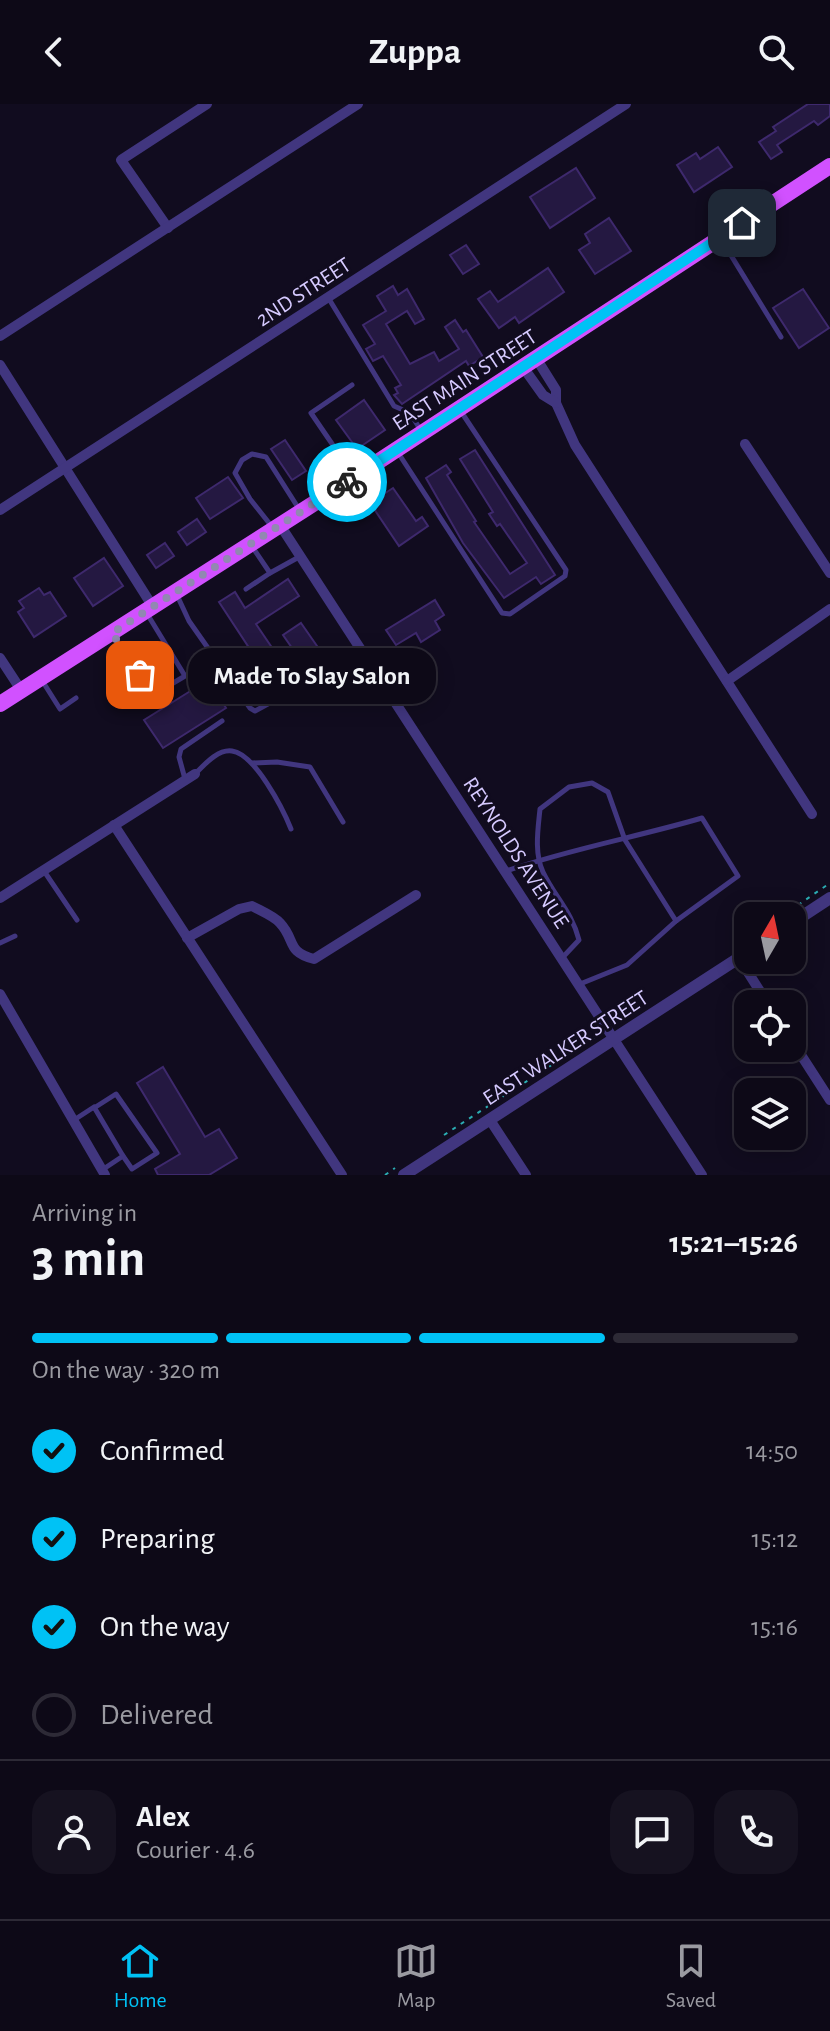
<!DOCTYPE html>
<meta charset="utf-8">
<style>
:root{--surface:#0d0917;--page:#161220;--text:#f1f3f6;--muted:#9a9aa1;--line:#2d2a36;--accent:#00c2f5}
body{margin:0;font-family:"Alegreya Sans",sans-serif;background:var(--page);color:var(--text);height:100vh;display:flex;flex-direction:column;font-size:30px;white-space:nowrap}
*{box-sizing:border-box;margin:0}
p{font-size:26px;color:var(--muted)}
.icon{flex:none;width:44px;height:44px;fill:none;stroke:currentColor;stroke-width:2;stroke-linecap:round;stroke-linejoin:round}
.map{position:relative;height:1071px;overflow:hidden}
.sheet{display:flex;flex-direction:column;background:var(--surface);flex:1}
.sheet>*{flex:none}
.needle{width:52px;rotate:9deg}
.controls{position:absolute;left:734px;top:798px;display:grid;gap:16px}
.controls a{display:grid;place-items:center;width:72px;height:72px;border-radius:16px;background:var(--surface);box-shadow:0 4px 20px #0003,0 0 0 2px var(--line);font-size:40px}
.pin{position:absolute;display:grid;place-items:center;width:68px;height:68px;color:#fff;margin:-34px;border-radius:16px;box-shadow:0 4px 12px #0006}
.courier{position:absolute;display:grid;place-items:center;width:80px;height:80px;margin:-40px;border:6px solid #00c2f5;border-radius:50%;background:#fff;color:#222;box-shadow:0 2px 10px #0007}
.bubble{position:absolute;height:56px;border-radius:24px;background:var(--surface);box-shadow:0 4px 20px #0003,0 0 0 2px var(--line);font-size:26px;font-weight:700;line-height:56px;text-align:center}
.headline em{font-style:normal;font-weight:700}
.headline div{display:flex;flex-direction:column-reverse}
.headline{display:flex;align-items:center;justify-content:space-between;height:136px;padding:0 32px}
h1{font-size:52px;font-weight:700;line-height:60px}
.bar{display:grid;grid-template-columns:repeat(4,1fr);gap:12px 8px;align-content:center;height:96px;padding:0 32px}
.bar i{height:10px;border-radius:6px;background:var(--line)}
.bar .on{background:var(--accent)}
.bar p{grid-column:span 4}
.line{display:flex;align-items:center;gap:20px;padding:0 32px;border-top:2px solid var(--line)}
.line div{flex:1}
.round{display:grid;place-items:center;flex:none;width:84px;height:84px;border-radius:24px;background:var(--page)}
ol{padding:0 32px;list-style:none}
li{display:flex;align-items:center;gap:24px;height:88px}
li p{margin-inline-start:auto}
li .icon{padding:8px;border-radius:50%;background:var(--accent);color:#111;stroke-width:4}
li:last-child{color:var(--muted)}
li i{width:44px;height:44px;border:4px solid var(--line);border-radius:50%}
header{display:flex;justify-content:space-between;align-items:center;height:104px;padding:0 32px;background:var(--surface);font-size:36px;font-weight:700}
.menu{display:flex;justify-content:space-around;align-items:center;height:112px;border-top:2px solid var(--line);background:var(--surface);font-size:22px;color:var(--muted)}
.menu a{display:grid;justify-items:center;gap:4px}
.menu .on{color:var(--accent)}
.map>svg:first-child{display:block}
.building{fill:#241841;stroke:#3e296d;stroke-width:2}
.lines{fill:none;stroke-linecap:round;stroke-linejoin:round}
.path{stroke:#2bacb2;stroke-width:2;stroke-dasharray:4 6;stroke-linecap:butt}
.service{stroke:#41367f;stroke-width:5}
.minor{stroke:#41367f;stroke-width:10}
.tertiary{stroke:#41367f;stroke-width:12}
.primary{stroke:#d151ff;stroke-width:16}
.done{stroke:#9188b1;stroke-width:8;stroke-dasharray:0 14.4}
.route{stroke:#00c2f5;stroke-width:10}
.labels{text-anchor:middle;stroke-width:6;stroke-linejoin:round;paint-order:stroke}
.street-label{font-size:22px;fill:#d6caff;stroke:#110c1f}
</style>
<header><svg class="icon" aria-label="back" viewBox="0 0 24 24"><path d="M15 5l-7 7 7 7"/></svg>Zuppa<svg class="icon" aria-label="search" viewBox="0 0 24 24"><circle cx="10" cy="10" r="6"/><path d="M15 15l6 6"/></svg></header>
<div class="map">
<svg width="830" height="1071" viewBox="0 0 830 1071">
<rect width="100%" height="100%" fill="#110c1f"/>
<g class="building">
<path d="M808,0H830V12L818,21L814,17L777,41L782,48L771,55L759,38L776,27L773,23Z"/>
<path d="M718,43L732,63L694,88L677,61L696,49L700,55Z"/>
<path d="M576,64L595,94L550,124L530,93Z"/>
<path d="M609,114L631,147L595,170L579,146L590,139L585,130Z"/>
<path d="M466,141L479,160L463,170L450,151Z"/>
<path d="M548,164L564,188L519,219L515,213L499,224L478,195L490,187L498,198Z"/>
<path d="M393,182L398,191L407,185L424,215L415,220L407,207L386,220L410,260L434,248L439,257L459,245L445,223L455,216L463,228L466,226L483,253L469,262L466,257L402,300L394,291L398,289L395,284L401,281L383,252L373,257L366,245L375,240L363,221L386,207L377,192Z"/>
<path d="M803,185L829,224L799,244L773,204Z"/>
<path d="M364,296L385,326L357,345L336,316Z"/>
<path d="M285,336L306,367L292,376L271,345Z"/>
<path d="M475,346L555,471L541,480L536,473L504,494L463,439L426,374L446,361L451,368L447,371L476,417L474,418L510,470L527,459L500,420L497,422L489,410L493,408L460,355Z"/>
<path d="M228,373L243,394L210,415L196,394Z"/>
<path d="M393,384L416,417L422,413L428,422L399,442L370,399Z"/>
<path d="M197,415L206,428L187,441L178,428Z"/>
<path d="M165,439L174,452L156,464L147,451Z"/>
<path d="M104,454L123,482L93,502L74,474Z"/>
<path d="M288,475L299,492L256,520L279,554L263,565L219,498L235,488L245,504Z"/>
<path d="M39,484L44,491L50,488L66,512L34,533L18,508L24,504L19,497Z"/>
<path d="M435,496L444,511L435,517L440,526L421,538L416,529L396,541L386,526Z"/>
<path d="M301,519L333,565L315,577L283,531Z"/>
<path d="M208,576L226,604L163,644L144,616Z"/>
<path d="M163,963L205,1033L219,1025L237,1054L209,1071H158L155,1065L180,1050L137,979Z"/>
</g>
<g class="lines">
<g class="path">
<path d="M798,801L830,779"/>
<path d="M524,979L599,930"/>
<path d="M444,1031L505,991"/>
<path d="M385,1071L395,1064"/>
</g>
<g class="service">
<path d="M721,135L781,233"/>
<path d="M329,195L394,302L410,309L420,325"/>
<path d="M352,281L311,309L354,372"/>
<path d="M397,347L502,509L510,510L565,472L566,466L460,306"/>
<path d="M273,424L250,395L235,369L242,356L252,350L266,353L299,405"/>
<path d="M270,469L299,453"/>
<path d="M246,485L270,469L251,441"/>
<path d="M176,489L189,517L250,604L255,607L288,589"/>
<path d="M112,530L153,591L185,572L146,508"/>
<path d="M43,578L60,605L76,594"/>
<path d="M252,659L277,658L310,663L343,718"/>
<path d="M196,669C205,660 218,645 232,647C255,650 283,705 291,725"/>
<path d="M185,675L179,653L181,645L222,617"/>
<path d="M44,767L77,816"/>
<path d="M506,767C570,745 637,733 702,714L738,772L676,817L627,861L580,880"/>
<path d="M0,839L15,832"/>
<path d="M563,853L579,836C572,808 555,793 543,768C534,749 538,725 540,705L569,683L592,679L608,688L625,736L676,817"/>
<path d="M94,1004L116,990L157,1049L132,1065L123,1052"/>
<path d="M74,1016L94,1003L123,1052L102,1066"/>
</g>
<g class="minor">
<path d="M168,124L121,56L207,0"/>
<path d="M0,232L358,0"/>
<path d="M536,254L556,286V299L575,341L812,710"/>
<path d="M0,261L153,503"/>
<path d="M523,263L543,291L556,299"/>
<path d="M745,340L830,469"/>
<path d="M0,406L626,0"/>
<path d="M280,421L702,1071"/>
<path d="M0,554L21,586"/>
<path d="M727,577L830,505"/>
<path d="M114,721L342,1071"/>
<path d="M0,794L195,670"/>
<path d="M187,834L239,805L252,802C261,807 274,812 280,819C296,836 286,848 314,855L416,791"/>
<path d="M739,854L768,900"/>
<path d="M0,890L105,1071"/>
<path d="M792,937L830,996"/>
<path d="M490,1016L526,1071"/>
</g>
<g class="tertiary">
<path d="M792,819L830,794"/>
<path d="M404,1071L748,848"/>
</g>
<path class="primary" d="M0,600L324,393L830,62"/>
</g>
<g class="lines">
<path class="done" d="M140,571L112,529L347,378"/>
<path class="route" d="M347,378L742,119"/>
</g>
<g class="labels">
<g class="street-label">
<text transform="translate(303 187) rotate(-33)" y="8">2ND STREET</text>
<text transform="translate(464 275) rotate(-33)" y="8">EAST MAIN STREET</text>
<text transform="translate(517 748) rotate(57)" y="8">REYNOLDS AVENUE</text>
<text transform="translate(565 943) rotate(-33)" y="8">EAST WALKER STREET</text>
</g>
</g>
</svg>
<div class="controls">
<a><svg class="needle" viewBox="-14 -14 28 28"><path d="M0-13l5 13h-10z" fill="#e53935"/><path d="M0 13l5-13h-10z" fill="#9a9aa1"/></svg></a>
<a><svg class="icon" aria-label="locate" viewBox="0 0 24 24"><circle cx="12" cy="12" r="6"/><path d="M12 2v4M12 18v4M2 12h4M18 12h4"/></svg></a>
<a><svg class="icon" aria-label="layers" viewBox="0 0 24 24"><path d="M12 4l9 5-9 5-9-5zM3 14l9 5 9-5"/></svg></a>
</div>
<div class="pin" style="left:140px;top:571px;background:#ea580c"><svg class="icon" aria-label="bag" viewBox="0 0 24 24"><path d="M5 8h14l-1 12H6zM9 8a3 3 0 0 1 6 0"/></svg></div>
<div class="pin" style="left:742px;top:119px;background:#1f2937"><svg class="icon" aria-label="home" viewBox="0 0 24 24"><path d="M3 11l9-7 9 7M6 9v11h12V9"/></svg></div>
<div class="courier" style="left:347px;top:378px"><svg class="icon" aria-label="bike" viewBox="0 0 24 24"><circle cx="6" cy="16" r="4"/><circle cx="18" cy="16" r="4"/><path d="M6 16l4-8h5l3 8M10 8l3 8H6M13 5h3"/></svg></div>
<div class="bubble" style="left:188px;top:544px;width:248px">Made To Slay Salon</div>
</div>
<section class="sheet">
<div class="headline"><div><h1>3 min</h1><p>Arriving in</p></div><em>15:21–15:26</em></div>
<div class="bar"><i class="on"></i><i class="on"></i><i class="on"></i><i></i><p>On the way · 320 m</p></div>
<ol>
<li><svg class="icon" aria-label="check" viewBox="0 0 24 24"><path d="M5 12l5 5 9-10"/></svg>Confirmed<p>14:50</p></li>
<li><svg class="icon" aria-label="check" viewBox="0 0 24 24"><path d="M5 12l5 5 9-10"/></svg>Preparing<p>15:12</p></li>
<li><svg class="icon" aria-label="check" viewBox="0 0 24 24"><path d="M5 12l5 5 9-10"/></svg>On the way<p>15:16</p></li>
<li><i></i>Delivered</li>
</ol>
<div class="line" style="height:144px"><a class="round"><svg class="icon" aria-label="person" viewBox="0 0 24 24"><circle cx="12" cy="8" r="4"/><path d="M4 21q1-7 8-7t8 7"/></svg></a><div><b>Alex</b><p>Courier · 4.6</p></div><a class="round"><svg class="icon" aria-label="chat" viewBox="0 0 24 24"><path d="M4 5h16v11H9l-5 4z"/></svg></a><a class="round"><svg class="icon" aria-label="phone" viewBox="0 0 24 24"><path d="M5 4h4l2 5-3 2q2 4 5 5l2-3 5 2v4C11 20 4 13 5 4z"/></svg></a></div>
</section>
<nav class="menu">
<a class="on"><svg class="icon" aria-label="home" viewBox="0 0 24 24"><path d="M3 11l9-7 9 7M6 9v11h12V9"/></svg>Home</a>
<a><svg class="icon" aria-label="map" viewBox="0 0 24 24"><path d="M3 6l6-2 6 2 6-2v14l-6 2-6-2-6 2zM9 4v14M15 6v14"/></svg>Map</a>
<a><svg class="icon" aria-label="saved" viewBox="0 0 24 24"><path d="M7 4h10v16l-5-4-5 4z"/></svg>Saved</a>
</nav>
